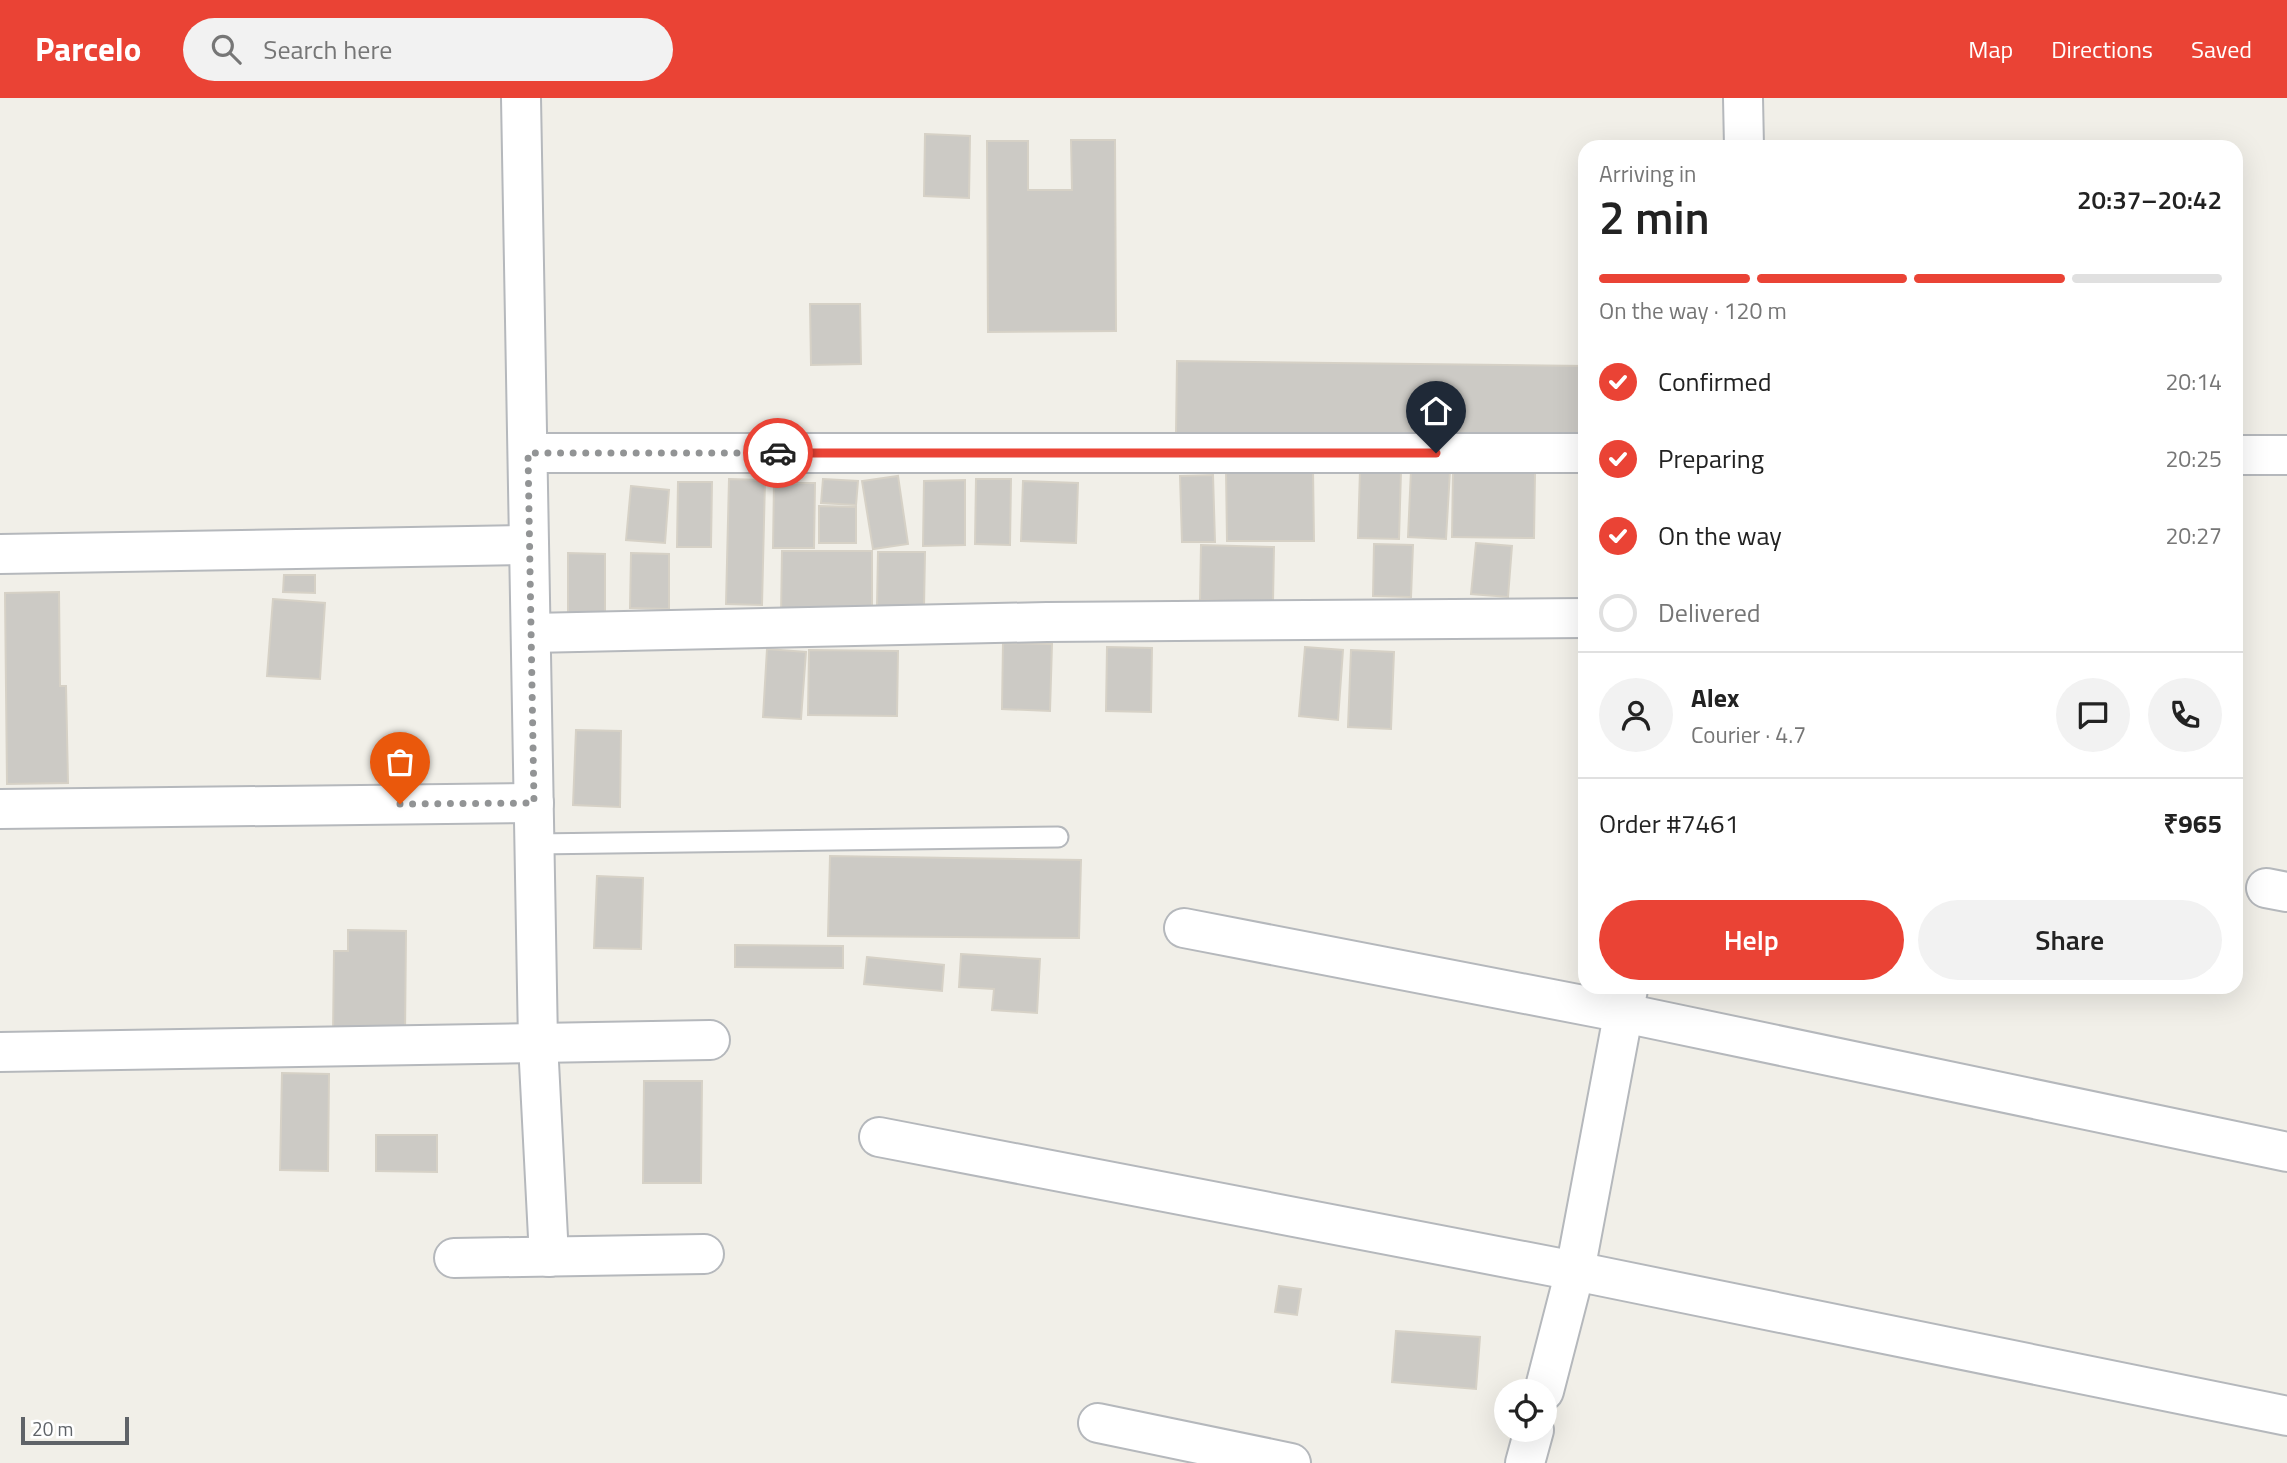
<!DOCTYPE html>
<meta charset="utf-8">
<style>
:root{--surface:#fff;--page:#f2f2f2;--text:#222;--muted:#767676;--line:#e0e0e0;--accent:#ea4335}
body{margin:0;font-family:"Titillium Web",sans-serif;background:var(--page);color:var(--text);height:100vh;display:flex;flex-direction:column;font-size:26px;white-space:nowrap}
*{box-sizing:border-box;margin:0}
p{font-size:23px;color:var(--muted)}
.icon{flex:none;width:38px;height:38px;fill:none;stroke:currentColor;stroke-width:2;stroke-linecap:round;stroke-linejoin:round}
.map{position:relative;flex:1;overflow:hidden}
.panel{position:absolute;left:1578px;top:42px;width:665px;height:854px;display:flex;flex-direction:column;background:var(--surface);border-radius:21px;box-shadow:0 7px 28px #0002}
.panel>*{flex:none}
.controls{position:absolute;left:1494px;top:1281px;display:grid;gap:14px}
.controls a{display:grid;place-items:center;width:63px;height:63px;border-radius:50%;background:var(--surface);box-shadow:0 7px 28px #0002;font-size:35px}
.scale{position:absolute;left:21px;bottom:18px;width:108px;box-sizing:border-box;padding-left:7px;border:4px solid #5f6368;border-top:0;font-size:19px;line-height:24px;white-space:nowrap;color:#5f6368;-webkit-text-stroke:5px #fff;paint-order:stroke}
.pin{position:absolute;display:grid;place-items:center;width:60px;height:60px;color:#fff;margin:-72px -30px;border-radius:50% 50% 50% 0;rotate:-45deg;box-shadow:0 0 7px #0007}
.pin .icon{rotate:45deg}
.courier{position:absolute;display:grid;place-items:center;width:70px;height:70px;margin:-35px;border:5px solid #ea4335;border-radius:50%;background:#fff;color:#222;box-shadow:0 2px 9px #0007}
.overview em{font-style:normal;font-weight:600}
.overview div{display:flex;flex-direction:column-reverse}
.overview{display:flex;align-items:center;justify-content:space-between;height:119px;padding:0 21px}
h1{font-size:46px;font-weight:600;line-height:52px}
.bar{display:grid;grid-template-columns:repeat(4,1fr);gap:10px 7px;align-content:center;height:84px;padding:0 21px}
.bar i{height:9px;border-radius:5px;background:var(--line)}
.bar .selected{background:var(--accent)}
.bar p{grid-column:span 4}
.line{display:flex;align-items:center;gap:18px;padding:0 21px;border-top:2px solid var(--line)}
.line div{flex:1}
.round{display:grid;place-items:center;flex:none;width:74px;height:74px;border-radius:37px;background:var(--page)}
ol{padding:0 21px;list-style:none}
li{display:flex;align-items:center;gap:21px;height:77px}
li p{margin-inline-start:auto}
li .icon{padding:7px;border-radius:50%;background:var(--accent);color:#fff;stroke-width:4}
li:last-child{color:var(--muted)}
li i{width:38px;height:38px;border:4px solid var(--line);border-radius:50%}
.primary-button{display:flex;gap:14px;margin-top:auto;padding:14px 21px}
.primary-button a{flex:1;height:80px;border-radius:42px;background:var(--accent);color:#fff;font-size:28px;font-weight:600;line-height:80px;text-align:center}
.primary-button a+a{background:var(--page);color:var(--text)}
header{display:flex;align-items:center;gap:42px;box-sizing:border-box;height:98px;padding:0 35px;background:var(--accent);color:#fff}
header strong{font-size:33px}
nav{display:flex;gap:38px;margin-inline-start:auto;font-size:24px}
.search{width:490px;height:63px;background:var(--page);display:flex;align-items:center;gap:18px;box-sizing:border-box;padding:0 24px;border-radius:38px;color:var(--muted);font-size:26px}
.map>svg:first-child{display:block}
.building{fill:#cccac5;stroke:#d6d1c6;stroke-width:2}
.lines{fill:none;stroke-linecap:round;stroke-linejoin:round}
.lane-casing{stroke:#b5b8bc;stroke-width:23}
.street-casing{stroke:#b5b8bc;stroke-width:42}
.lane{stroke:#fff;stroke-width:19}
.street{stroke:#fff;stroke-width:38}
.done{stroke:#929495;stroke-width:7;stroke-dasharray:0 12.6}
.route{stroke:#ea4335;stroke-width:9}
</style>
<header>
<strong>Parcelo</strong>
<div class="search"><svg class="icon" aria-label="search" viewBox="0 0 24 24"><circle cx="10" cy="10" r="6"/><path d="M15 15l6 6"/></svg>Search here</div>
<nav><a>Map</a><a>Directions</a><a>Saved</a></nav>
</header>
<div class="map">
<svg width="2287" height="1365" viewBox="0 0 2287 1365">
<rect width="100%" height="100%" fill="#f1efe8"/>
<g class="building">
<path d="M925,36L970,38L969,100L924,98Z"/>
<path d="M1071,42H1115L1116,233L988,234L987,43H1028V92H1072Z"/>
<path d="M810,206H860L861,266L811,267Z"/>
<path d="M1177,263L1586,268V340L1176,336Z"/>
<path d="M1226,372H1313L1314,443H1227Z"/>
<path d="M1360,372L1401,373L1399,441L1358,440Z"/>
<path d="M1411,372L1450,373L1446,441L1408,439Z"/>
<path d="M1453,373L1535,375L1534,440L1452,439Z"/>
<path d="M1213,377L1215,444H1182L1180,378Z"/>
<path d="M898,378L908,446L873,451L862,383Z"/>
<path d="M729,381L765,382L762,507L726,506Z"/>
<path d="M823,381L858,383L856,407L821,405Z"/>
<path d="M976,381H1011L1010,447L975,446Z"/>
<path d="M965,382V447L923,448L924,383Z"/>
<path d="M1023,383L1078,385L1076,445L1021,443Z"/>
<path d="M678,384H712L711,449H677Z"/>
<path d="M774,385H815L814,450H773Z"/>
<path d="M631,388L669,392L665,445L626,442Z"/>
<path d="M819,408L856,409V445H819Z"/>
<path d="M1476,445L1512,448L1508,499L1471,496Z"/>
<path d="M1374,446L1413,447L1411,499L1373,498Z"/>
<path d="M1201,447L1274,449L1273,504L1200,502Z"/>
<path d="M782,453H872V520L781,518Z"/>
<path d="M878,454H925L924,510L877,509Z"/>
<path d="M568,455L605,456V519H568Z"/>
<path d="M631,455L669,456V511L630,510Z"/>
<path d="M284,477H315V495L283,494Z"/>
<path d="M59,494L60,588H66L68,685L7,686L5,495Z"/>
<path d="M273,501L325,505L320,581L267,578Z"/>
<path d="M1003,545L1052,546L1050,613L1002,611Z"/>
<path d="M1107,549L1152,550L1151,614L1106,613Z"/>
<path d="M1305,549L1343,552L1338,622L1299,618Z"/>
<path d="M767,551L806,554L801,621L763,619Z"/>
<path d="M809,552L898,553L897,618L808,617Z"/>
<path d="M1351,552L1394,554L1391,631L1348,629Z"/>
<path d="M576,632L621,633L620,709L573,707Z"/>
<path d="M830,758L1081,762L1079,840L828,838Z"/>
<path d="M597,778L643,780L641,851L594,850Z"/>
<path d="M348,832L406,833L405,938L333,937L334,853H348Z"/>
<path d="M735,847L843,848V870L735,869Z"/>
<path d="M961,856L1040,861L1037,915L992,912L994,891L959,889Z"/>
<path d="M867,859L944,867L942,893L864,886Z"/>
<path d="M282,975L329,976L328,1073L280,1072Z"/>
<path d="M644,983H702L701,1085H643Z"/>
<path d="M376,1037H437V1074L376,1073Z"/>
<path d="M1279,1188L1301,1191L1297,1217L1275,1214Z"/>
<path d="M1396,1233L1480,1239L1476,1291L1392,1284Z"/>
</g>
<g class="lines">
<defs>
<path id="lane" d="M534,746L1058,739"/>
<g id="street">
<path d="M521,0L538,945L549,1159"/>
<path d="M1743,0L1744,49"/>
<path d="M528,355H1586"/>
<path d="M2236,357H2287"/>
<path d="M0,456L529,447"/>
<path d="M531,535L1047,524L1586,520"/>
<path d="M0,711L534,705"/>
<path d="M2266,790L2287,794"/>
<path d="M1184,830L1624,915L2287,1054"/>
<path d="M0,954L710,942"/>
<path d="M879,1039L1575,1173L2287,1318"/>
<path d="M454,1160L704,1156"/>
<path d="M1544,1293L1575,1173L1628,891"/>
<path d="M1098,1325L1291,1365"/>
<path d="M1525,1365L1534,1332"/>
</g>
</defs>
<use href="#lane" class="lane-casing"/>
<use href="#street" class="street-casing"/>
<use href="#lane" class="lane"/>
<use href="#street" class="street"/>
</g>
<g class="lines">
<path class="done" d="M400,706L534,705L528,355H778"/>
<path class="route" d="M778,355H1436"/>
</g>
</svg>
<div class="controls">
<a><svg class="icon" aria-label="locate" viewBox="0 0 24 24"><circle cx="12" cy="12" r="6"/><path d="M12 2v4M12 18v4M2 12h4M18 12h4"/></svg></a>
</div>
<div class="scale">20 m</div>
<div class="pin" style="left:400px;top:706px;background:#ea580c"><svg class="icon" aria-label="bag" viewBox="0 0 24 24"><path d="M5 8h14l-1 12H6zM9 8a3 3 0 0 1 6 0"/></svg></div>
<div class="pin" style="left:1436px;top:355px;background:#1f2937"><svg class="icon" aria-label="home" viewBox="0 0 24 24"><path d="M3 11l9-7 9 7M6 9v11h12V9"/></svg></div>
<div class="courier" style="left:778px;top:355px"><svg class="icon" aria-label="car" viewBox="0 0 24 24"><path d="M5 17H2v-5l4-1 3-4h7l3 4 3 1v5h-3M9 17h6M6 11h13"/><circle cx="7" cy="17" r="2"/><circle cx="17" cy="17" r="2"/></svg></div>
<section class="panel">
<div class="overview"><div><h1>2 min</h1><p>Arriving in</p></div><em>20:37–20:42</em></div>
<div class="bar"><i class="selected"></i><i class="selected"></i><i class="selected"></i><i></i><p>On the way · 120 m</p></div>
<ol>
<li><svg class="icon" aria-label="check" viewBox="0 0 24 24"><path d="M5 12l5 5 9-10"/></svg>Confirmed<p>20:14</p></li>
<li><svg class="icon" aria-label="check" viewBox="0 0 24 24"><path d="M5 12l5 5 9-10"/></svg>Preparing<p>20:25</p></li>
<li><svg class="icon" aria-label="check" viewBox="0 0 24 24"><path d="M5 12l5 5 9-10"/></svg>On the way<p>20:27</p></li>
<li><i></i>Delivered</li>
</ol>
<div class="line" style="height:126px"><a class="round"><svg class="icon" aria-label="person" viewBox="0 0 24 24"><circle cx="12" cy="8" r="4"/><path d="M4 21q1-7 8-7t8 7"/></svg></a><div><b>Alex</b><p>Courier · 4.7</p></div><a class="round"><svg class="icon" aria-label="chat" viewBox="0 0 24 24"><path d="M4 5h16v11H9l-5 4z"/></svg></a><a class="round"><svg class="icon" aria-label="phone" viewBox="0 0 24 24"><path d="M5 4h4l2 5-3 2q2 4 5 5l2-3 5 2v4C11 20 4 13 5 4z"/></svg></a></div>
<div class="line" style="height:91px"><div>Order #7461</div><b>₹965</b></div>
<div class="primary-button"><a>Help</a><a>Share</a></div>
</section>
</div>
